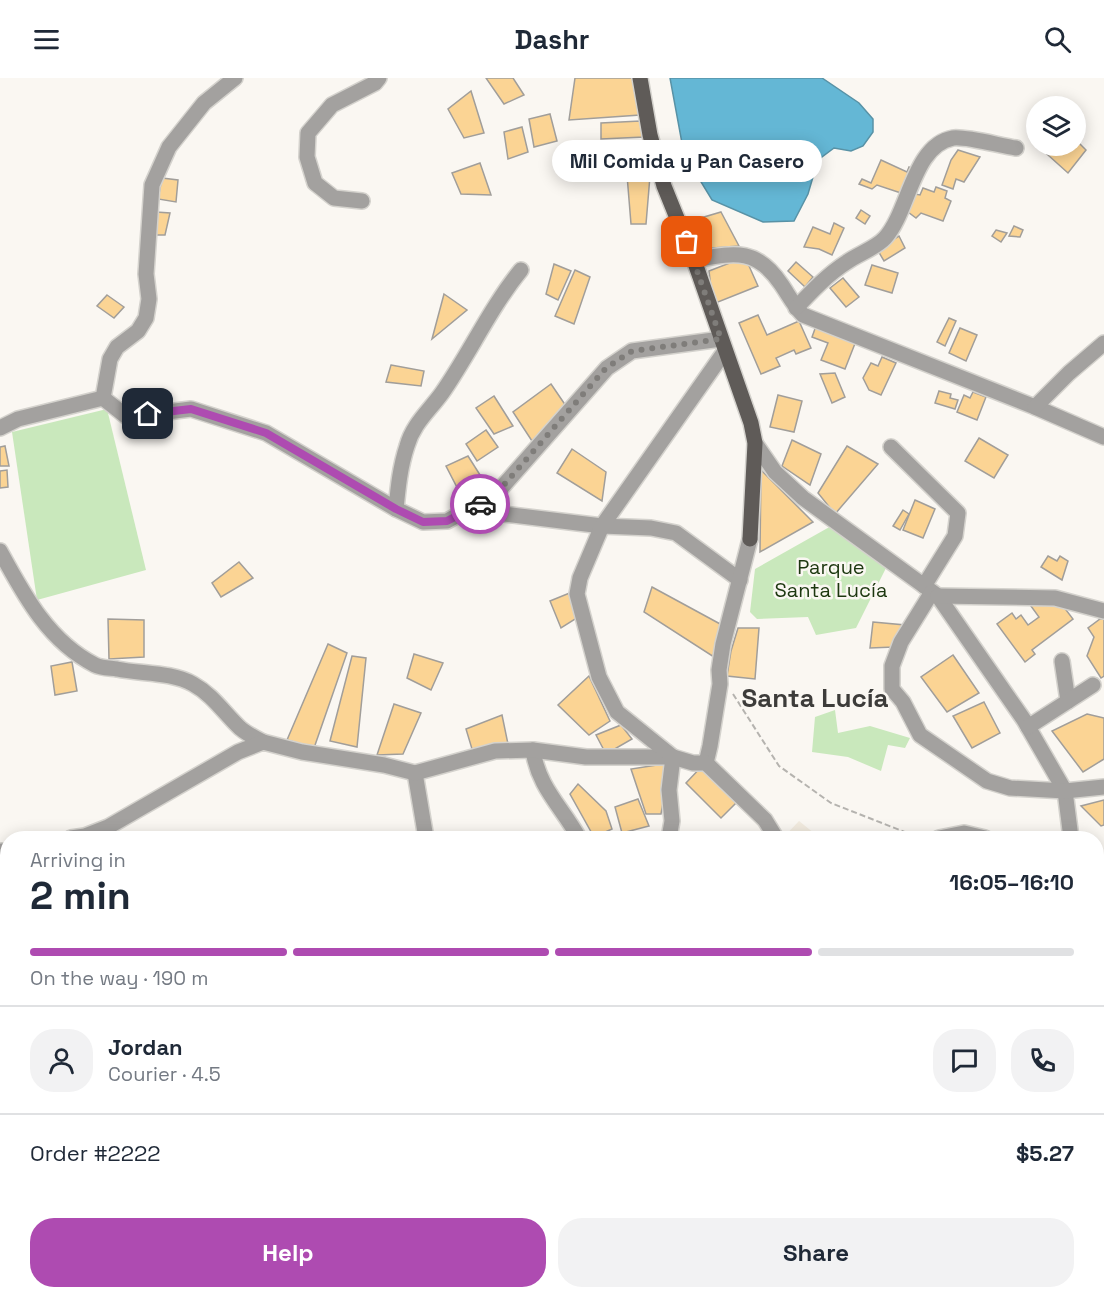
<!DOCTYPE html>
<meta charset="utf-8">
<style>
:root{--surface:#fff;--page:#f2f2f3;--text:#1f2937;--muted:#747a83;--line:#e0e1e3;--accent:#ae4bb1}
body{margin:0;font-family:"Space Grotesk",sans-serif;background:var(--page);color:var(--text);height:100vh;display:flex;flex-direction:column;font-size:22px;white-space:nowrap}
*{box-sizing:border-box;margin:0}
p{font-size:20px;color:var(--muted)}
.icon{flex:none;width:33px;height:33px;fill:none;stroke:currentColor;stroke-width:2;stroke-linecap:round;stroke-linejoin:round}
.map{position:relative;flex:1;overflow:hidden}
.side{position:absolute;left:0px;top:753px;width:1104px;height:468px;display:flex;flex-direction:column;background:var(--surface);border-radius:24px 24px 0 0;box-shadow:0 3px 15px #0003}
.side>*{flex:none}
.fabs{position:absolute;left:1026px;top:18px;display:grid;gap:12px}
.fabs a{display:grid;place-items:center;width:60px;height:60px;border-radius:50%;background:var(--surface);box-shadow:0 3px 15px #0003;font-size:30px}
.pin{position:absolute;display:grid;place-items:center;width:51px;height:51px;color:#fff;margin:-26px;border-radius:12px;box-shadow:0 3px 9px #0006}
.courier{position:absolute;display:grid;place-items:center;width:60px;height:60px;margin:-30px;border:4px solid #ae4bb1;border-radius:50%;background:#fff;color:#222;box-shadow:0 2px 8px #0007}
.bubble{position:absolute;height:42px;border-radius:21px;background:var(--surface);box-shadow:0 3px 15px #0003;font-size:20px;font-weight:700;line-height:42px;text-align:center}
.overview em{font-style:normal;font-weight:700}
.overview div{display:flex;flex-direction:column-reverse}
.overview{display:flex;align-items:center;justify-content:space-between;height:102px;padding:0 30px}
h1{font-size:39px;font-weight:700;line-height:45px}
.bar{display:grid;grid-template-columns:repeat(4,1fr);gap:9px 6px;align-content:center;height:72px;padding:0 30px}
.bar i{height:8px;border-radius:4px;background:var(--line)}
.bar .current{background:var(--accent)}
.bar p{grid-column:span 4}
.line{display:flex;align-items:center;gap:15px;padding:0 30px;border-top:2px solid var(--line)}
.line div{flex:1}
.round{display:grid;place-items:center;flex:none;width:63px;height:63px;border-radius:24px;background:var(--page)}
.button{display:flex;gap:12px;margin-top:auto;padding:12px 30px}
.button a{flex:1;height:69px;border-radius:24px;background:var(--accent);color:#fff;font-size:24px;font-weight:700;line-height:69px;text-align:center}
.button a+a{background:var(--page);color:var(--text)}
header{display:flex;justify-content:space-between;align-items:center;height:78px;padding:0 30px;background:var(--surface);font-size:27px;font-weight:700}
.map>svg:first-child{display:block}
.built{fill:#f2ebdf}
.cemetery{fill:url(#cemetery-stones)}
.park{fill:#c9e8bc}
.water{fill:#64b7d5;stroke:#5892a6;stroke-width:1.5}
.building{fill:#fbd494;stroke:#a19e9a;stroke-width:1.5}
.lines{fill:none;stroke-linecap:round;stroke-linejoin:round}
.minor-casing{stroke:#d4d2cd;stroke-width:18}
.major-casing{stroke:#d4d2cd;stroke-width:18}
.path{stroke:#b5b3af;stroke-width:2;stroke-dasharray:6 3;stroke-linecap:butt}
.minor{stroke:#a3a19f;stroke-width:15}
.major{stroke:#5f5b58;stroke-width:15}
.done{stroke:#7f7d7a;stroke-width:6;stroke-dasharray:0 10.8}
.route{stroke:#ae4bb1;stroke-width:8}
.labels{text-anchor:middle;stroke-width:5;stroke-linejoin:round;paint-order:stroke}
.park-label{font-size:20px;fill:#1c370f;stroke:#faf7f2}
.district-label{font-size:26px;font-weight:bold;fill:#3d3c3a;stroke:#faf7f2}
</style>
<header><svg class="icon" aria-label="menu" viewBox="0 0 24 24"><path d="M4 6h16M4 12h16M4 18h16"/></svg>Dashr<svg class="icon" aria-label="search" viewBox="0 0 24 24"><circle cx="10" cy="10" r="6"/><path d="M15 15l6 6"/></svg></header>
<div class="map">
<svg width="1104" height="1221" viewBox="0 0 1104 1221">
<defs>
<pattern id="cemetery-stones" width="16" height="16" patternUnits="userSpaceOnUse" patternTransform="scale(1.5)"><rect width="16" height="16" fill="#c9e8bc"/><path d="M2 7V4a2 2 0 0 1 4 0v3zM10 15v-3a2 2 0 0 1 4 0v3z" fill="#aec8a2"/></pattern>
</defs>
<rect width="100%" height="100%" fill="#faf7f2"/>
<g class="built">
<path d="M799,743L820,760H783Z"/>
<path d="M804,1214H938L935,1221H790Z"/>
</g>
<path class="cemetery" d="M0,773L8,779V966L0,975Z"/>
<g class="park">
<path d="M107,331L146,492L37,522L12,354Z"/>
<path d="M833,447L887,488L856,550L816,557L808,539L757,541L750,534L755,491Z"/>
<path d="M835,632L838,655L870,648L910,660L905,670L888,667L881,693L848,679L812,674L815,639Z"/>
</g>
<path class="water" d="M670,0H822L859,25L873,41V54L863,68L851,73L834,70L818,82L808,116L794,143L763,144L712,122L684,76Z"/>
<g class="building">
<path d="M486,0H513L524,17L504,26Z"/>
<path d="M575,0H634L640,37L569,42Z"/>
<path d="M471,13L484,55L464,60L448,31Z"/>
<path d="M550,36L557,63L534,69L529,41Z"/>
<path d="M640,43L644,59L601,61V45Z"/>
<path d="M522,49L528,74L508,81L504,54Z"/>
<path d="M1076,62L1086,72L1068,95L1038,68H1076Z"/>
<path d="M958,72L980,79L964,104L956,101L953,111L942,107L951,82Z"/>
<path d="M881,82L907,94L909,89L916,92L904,116L877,107L872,111L859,106L862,101L871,105Z"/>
<path d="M480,85L491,117L461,116L452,95Z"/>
<path d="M627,97L650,98L646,146H631Z"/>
<path d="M162,100L178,102L176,124L158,121Z"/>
<path d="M936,109L947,113L945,120L951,123L943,143L921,135L916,140L908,134L915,116L920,117L923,110L934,114Z"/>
<path d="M861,132L870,138L865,146L856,140Z"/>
<path d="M156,134L170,135L165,157H155Z"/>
<path d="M721,134L739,168L700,171L687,144Z"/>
<path d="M834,145L844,150L832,177L819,171L804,169L813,149L830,156Z"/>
<path d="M1014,148L1023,152L1020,159L1009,158Z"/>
<path d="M996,152L1007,155L1001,164L992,158Z"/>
<path d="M899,158L905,170L884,183L877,171Z"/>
<path d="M745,179L758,208L713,226L709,193Z"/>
<path d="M796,184L813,199L805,209L788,193Z"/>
<path d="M554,186L571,193L558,222L546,216Z"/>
<path d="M872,187L898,195L892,215L865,207Z"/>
<path d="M575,192L590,199L574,246L555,238Z"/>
<path d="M843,200L859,219L846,229L830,210Z"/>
<path d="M444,216L467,232L432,261Z"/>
<path d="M107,217L124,229L114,240L97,228Z"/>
<path d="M758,237L767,257L799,243L811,270L796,276L794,272L776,280L780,288L761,296L739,245Z"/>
<path d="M949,240L956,243L945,268L937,264Z"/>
<path d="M816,248L856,263L845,291L821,282L828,265L812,259Z"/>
<path d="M960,250L977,257L966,283L949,275Z"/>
<path d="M882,279L896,285L881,317L869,312L863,300L871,285L878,288Z"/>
<path d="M391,287L424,293L421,308L386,304Z"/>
<path d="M835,295L845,319L832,325L820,296Z"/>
<path d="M551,306L566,328L532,363L513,334Z"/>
<path d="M939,313L951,316L950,320L958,322L955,331L935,325Z"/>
<path d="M973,314L986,319L977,342L957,334L964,317L970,320Z"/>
<path d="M778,317L802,323L794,354L770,349Z"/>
<path d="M494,318L513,348L494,356L476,330Z"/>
<path d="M486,352L498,369L477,383L466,366Z"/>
<path d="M979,360L1008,377L994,400L965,383Z"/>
<path d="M792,362L821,376L810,407L782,388Z"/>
<path d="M5,368L9,388H0V369Z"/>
<path d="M847,368L878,386L835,436L818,415Z"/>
<path d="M572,371L606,394L602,423L557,395Z"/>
<path d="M468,378L487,408L462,419L446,388Z"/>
<path d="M7,392L8,409L0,410V393Z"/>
<path d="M761,392L813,444L760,474Z"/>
<path d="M915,422L935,431L923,460L903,452Z"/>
<path d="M903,432L909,436L900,452L893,448Z"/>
<path d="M1048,478L1057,483L1060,478L1068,483L1062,502L1041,489Z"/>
<path d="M239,484L253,500L221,519L212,505Z"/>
<path d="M652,509L722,547L714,579L644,534Z"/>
<path d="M572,514L580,538L561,550L550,523Z"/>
<path d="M1028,524H1060L1073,541L1032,572L1035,576L1025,584L997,546L1012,535L1016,541L1021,537L1028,547L1039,539Z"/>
<path d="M108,541L144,542V579L109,581Z"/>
<path d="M1100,541H1104V598L1101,600L1087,578L1094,559L1088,550Z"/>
<path d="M873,544L905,547L894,569L870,570Z"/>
<path d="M738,550H759L755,601L727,598L731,573Z"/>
<path d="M328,566L347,575L314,670L287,662Z"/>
<path d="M414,576L443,585L431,612L407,600Z"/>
<path d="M953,577L979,615L947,634L921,599Z"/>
<path d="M352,578L366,580L357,669L330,663Z"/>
<path d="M72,584L77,613L55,617L51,588Z"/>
<path d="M589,598L610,643L589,657L558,627Z"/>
<path d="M984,624L1000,655L972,670L953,638Z"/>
<path d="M394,626L421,635L403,676L377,677Z"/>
<path d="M1087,636L1104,640V681L1083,694L1052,653Z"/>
<path d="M502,637L508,666L472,671L466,651Z"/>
<path d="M621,647L632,661L606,676L596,657Z"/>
<path d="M670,685L661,736H646L631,691Z"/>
<path d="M703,687L739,722L721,740L686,705Z"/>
<path d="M578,706L606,733L612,751L594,759L570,716Z"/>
<path d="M638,721L649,748L622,755L615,729Z"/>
<path d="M1104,722V747L1101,748L1081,728Z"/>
<path d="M717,755L720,760H684Z"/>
<path d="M1104,863V901L1096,903V865Z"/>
<path d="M1098,1052L1104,1075L1096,1078V1053Z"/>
<path d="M814,1214H826L829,1221H793Z"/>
<path d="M826,1214H876V1215L859,1221H829Z"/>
<path d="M875,1214H906L908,1221H877Z"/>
</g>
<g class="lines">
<defs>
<g id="minor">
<path d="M362,123L334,120L315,105L307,79L308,55L332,27L375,5L379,0"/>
<path d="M694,182C734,175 756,169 781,206C788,216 794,228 803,237L1035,329L1104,359"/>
<path d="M796,230C811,214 828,196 847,184C858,176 876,170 885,160C909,134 913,67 953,60C966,58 1001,68 1016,70"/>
<path d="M103,320L127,339L191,331L266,355L396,431L423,444L447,443L496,416L607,290L632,273L721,261"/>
<path d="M1035,329L1069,295L1104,265"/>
<path d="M0,350L18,341L103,320L110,281L117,269L138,253L146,240L149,221L146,196L152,107L169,69L204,25L235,0"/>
<path d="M755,365L775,394L803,420L938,518L1024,642L1065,713L1071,760"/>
<path d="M891,369L958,435L955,458L924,508"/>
<path d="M396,431C398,410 400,389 407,368C413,346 429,333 442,315C470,275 490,230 521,192"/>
<path d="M471,432L602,448L651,450L676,455L740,502"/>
<path d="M0,473C24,517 48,563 95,587C101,590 110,590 117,591C142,596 172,594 193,606C213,617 224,635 240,650C247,656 255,660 263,664"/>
<path d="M932,514L901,564L892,588V611L903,624L920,657L987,703L1010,710L1065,713L1104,709"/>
<path d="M938,518L1055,520L1104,533"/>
<path d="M1062,583L1068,623"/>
<path d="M1028,649L1093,607"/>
<path d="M533,672C538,709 562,729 579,760"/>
<path d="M706,685L710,668L720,606L719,592L723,566L750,461"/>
<path d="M415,695L426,760"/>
<path d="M71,760L85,758L108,749L238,674L263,664L302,674L384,687L415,695L495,673L533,672L586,679H673L693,685H706L765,742L776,760"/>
<path d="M669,760L672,743L669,712L673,679L617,634L599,599L577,516L580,500L602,448L725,273"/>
<path d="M939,760L964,755L985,760"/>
<path d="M2,773V779L8,787"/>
<path d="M1096,786L1104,788"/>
<path d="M0,975L8,966"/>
<path d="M1096,995L1104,996"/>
<path d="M0,996L8,1006"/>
<path d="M1096,1045L1104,1043"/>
<path d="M961,1221L967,1214"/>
</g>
<path id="major" d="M640,0L650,57L664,108L694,182L751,345L755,365L750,461"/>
</defs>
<use href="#minor" class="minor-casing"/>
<use href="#major" class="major-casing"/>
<path class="path" d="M733,616L779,688L831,725L920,760"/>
<use href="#minor" class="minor"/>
<use href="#major" class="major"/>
</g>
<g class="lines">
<path class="done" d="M480,426L496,416L606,290L632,273L721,261L687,164"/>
<path class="route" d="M148,336L191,331L266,355L396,431L423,444L447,443L480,426"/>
</g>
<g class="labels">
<g class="park-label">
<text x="831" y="496">Parque<tspan x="831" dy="23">Santa Lucía</tspan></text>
</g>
<g class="district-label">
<text x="815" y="629">Santa Lucía</text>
</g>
</g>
</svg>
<div class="fabs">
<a><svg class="icon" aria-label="layers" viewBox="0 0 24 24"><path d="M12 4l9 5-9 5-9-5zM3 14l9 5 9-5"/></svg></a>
</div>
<div class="pin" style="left:687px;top:164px;background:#ea580c"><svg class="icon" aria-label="bag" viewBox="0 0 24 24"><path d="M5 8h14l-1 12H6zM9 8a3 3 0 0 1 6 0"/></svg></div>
<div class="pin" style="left:148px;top:336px;background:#1f2937"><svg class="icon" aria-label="home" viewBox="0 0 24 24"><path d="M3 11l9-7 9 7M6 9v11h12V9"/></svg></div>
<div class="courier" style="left:480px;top:426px"><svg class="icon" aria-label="car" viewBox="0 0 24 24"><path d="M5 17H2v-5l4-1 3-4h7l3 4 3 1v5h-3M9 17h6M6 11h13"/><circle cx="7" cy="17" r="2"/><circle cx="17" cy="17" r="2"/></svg></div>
<div class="bubble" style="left:552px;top:62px;width:270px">Mil Comida y Pan Casero</div>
<section class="side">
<div class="overview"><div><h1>2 min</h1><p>Arriving in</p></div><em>16:05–16:10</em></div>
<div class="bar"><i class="current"></i><i class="current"></i><i class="current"></i><i></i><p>On the way · 190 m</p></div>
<div class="line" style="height:108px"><a class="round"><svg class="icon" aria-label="person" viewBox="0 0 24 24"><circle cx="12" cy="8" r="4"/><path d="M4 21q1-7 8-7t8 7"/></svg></a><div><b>Jordan</b><p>Courier · 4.5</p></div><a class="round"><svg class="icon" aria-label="chat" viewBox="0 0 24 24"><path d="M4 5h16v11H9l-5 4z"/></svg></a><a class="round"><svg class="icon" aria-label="phone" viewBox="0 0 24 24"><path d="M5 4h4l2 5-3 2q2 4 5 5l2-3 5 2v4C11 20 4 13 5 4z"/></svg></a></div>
<div class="line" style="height:78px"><div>Order #2222</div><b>$5.27</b></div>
<div class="button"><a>Help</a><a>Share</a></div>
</section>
</div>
